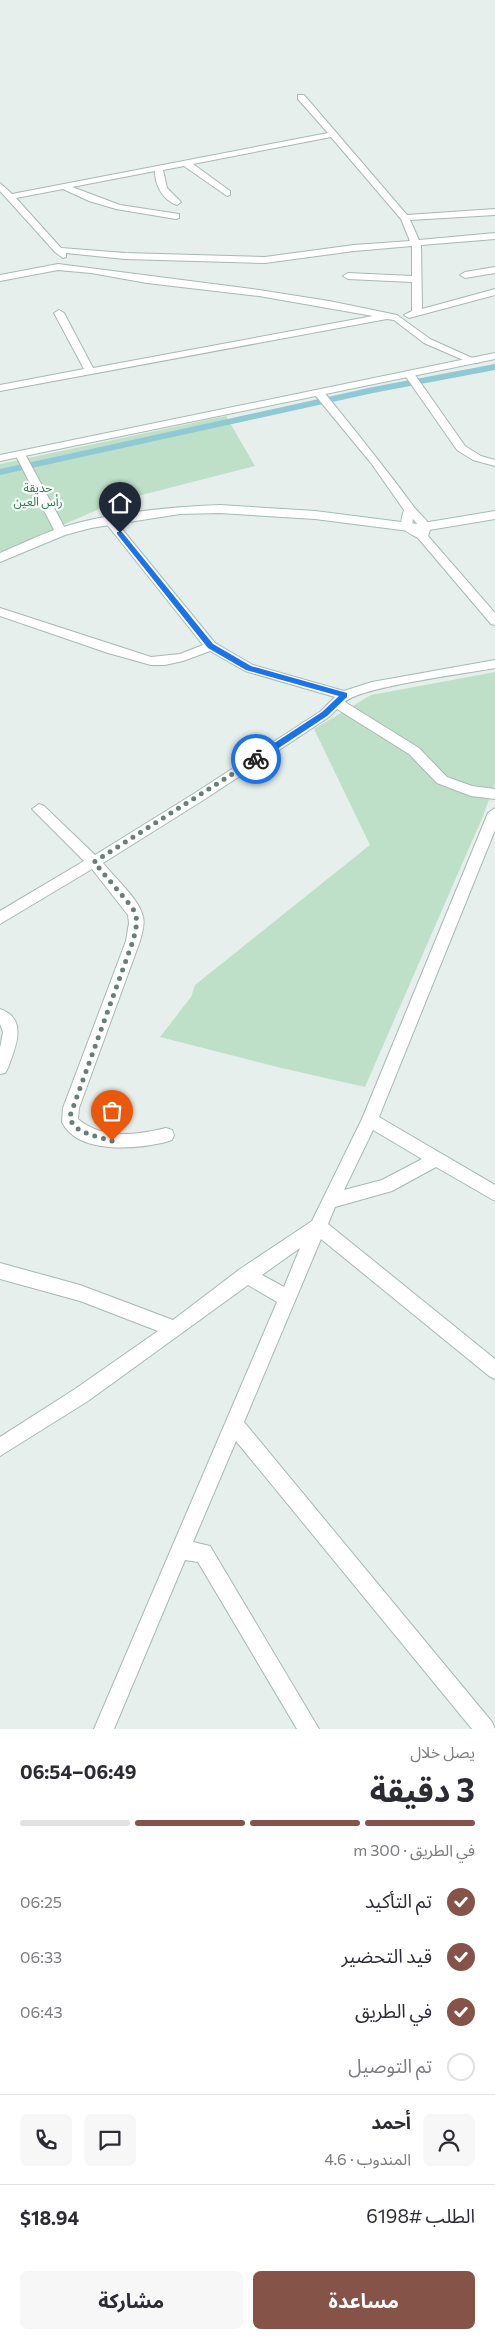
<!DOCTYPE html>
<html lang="ar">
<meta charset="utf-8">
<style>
:root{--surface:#fff;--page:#f7f7f7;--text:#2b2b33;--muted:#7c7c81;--line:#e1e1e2;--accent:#855347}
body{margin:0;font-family:Commissioner,"Noto Sans Arabic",sans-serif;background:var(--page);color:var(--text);direction:rtl;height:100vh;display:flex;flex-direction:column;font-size:19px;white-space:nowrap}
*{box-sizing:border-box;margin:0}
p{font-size:16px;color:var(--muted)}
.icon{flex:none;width:28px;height:28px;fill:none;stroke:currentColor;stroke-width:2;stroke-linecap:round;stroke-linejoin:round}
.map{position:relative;height:1729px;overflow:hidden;direction:ltr}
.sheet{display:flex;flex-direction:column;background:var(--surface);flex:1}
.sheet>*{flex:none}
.pin{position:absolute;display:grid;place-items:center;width:42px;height:42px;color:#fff;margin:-51px -21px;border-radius:50% 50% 50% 0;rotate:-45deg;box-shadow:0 0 5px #0007}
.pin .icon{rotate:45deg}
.courier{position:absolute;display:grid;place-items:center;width:50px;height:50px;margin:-25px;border:4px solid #1a73e8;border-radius:50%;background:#fff;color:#222;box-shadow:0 1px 6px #0007}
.head em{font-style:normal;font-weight:700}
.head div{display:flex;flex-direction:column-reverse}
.head{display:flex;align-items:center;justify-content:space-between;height:85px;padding:0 20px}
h1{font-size:32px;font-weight:700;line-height:38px}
.bar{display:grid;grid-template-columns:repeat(4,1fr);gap:8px 5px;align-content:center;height:60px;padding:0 20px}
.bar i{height:6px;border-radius:4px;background:var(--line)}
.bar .current{background:var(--accent)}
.bar p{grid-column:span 4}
.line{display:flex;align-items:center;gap:12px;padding:0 20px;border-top:1px solid var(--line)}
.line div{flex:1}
.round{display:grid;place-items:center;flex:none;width:52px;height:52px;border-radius:8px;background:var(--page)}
ol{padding:0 20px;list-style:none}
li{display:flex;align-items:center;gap:15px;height:55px}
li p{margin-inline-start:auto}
li .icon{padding:5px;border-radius:50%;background:var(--accent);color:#fff;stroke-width:4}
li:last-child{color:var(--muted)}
li i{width:28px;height:28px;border:2px solid var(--line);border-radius:50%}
.primary-button{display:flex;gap:10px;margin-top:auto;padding:10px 20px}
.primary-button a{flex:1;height:58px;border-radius:8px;background:var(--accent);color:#fff;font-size:20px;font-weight:700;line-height:58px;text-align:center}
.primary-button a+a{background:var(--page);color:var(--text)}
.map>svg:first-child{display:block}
.green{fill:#bfe0c8}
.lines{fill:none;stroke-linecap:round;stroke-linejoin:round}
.canal{fill:#8ec9d4;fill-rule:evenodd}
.street-casing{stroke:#a8b8b2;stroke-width:2}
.secondary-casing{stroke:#a4bbb3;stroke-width:2}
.street{fill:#fff;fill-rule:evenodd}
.secondary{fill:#fff;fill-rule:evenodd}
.route{fill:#1a73e8}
.done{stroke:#687f78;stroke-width:5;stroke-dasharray:0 9}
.labels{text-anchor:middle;stroke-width:4.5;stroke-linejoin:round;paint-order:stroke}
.far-park-label{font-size:12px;fill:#2d7a4b;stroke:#f7fbf9}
</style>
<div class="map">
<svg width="495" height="1729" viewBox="0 0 495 1729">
<rect width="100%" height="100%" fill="#e6efeb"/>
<g class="green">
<path d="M226,416L255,466L118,501L0,552V464Z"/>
<path d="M495,672V783L483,816L365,1087L277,1067L160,1037L191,997L195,985L370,845L314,729L371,695Z"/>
</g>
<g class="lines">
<path class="canal" d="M495,364V370L373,393L0,475V469L373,387Z"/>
<defs>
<g id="street">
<path d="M298,95H304L407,215L495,209V215L410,220L419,240L495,233V239L421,245L422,309L495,289V295L409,318L404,315L412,311V282L348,279L343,276L348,273L412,276V246L354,251L265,263L125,259L66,253V257L63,258L55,252L0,191V183L12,194L328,133L298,99ZM331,137L401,219L410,241L354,245L265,257L125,253L61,248L16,198L63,189L89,201L116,209L176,219L179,218V214L120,205L72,187L155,171C155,186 163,200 177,205L181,202L167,188L163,170L184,166L227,196L230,195V191L193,164Z"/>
<path d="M58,264L259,290L329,301L397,315L430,339L479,361L478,363H470L424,343L394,320L387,319L0,391V385L84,369L54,313L59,310L64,313L93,368L373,316L259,296L147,283L91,273L58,270L0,281V275Z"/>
<path d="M495,267V273L465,278L460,275L465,272Z"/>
<path d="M409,371L413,372L465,446L481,456L495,460V466L473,460L457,450L404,374Z"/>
<path d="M319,390L323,391C353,428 383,465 411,503C417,512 426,518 431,527L428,536L495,613V625L491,624L418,538C402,529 398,529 404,510L371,463L315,395V391ZM413,519L418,525L419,529L412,525Z"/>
<path d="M20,451L25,454L67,532L65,534L61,535L55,532L15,454Z"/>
<path d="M109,517L113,518L215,643L253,665L344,691L372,682L495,660V668C469,673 359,687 345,702L419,748L447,777L472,786L495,789V799L471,796L437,783L409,754L337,709L329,717L205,799L103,863C114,877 140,900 143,917C145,925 142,933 140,941L79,1108L78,1119C103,1140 137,1135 166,1128L172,1130L174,1135L172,1140L166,1142C137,1149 78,1155 62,1122L63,1108L126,941L129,923L128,915L92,869L0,924V911L84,861L32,809L39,804L44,806L95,855L195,793L321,711L335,697L245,671L210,651L183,661L165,665H151L108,653L0,616V608L151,657L180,654L203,645L105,522L103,520Z"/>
<path d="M495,808V830L379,1117L495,1185V1201L436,1167L392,1191L335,1207L328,1224L495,1359V1379L489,1376L321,1239L244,1422L492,1722L495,1729H472L236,1441L193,1542L210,1546L319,1729H297L198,1562L185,1560L114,1729H94L277,1302L248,1285L88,1401L0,1456V1437L75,1389L158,1331L80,1301L0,1279V1263L80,1285L173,1320L240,1269L312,1221L362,1119L488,813ZM373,1130L422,1159L382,1180L344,1190ZM300,1248L284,1287L262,1275Z"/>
<path d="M0,1009C29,1019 15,1048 8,1068L5,1073L0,1074V1048L3,1032L0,1024Z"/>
</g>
<g id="secondary">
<path d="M495,353V359L0,461V455Z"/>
<path d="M220,505L315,511L417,524L495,511V519L417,532L315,519L220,513L180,514L91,528L65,535L0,562V553C19,545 37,536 57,529C105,513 169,507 220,505Z"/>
</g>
</defs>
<use href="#street" class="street-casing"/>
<use href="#secondary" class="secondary-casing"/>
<use href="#street" class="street"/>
<use href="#secondary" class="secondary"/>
</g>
<path class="route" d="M117,532H122L213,644L251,666L347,693V697L327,716L259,761H253V757L322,712L339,696L246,670L208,648L117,534Z"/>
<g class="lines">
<path class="done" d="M112,1141C98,1136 71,1133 70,1116L133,941C136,928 140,918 131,906L94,862L256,759"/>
</g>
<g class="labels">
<g class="far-park-label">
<text x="38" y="492">حديقة<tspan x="38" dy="14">رأس العين</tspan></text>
</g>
</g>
</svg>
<div class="pin" style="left:112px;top:1141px;background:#ea580c"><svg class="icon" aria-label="bag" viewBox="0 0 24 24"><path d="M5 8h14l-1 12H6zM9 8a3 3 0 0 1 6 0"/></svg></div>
<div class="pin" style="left:120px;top:533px;background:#1f2937"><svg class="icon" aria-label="home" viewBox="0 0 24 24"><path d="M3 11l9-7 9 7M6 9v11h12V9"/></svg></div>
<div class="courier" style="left:256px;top:759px"><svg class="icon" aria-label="bike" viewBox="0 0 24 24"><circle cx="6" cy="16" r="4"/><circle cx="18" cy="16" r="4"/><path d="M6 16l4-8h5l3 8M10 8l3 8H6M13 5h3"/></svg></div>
</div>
<section class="sheet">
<div class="head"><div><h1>3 دقيقة</h1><p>يصل خلال</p></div><em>06:49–06:54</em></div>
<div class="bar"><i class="current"></i><i class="current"></i><i class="current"></i><i></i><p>في الطريق · 300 m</p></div>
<ol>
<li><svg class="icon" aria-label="check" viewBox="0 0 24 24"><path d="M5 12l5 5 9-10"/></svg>تم التأكيد<p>06:25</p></li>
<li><svg class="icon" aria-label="check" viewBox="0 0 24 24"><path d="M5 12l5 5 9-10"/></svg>قيد التحضير<p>06:33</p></li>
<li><svg class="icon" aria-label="check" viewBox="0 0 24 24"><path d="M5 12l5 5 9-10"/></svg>في الطريق<p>06:43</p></li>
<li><i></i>تم التوصيل</li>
</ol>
<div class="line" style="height:90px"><a class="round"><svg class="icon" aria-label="person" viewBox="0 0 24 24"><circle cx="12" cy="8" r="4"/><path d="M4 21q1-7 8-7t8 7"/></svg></a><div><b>أحمد</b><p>المندوب · 4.6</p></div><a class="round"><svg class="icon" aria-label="chat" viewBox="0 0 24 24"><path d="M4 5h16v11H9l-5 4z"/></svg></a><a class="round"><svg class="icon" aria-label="phone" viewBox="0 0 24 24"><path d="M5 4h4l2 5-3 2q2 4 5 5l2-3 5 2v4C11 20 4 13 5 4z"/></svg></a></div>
<div class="line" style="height:65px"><div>الطلب #6198</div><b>$18.94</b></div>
<div class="primary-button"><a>مساعدة</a><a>مشاركة</a></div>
</section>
